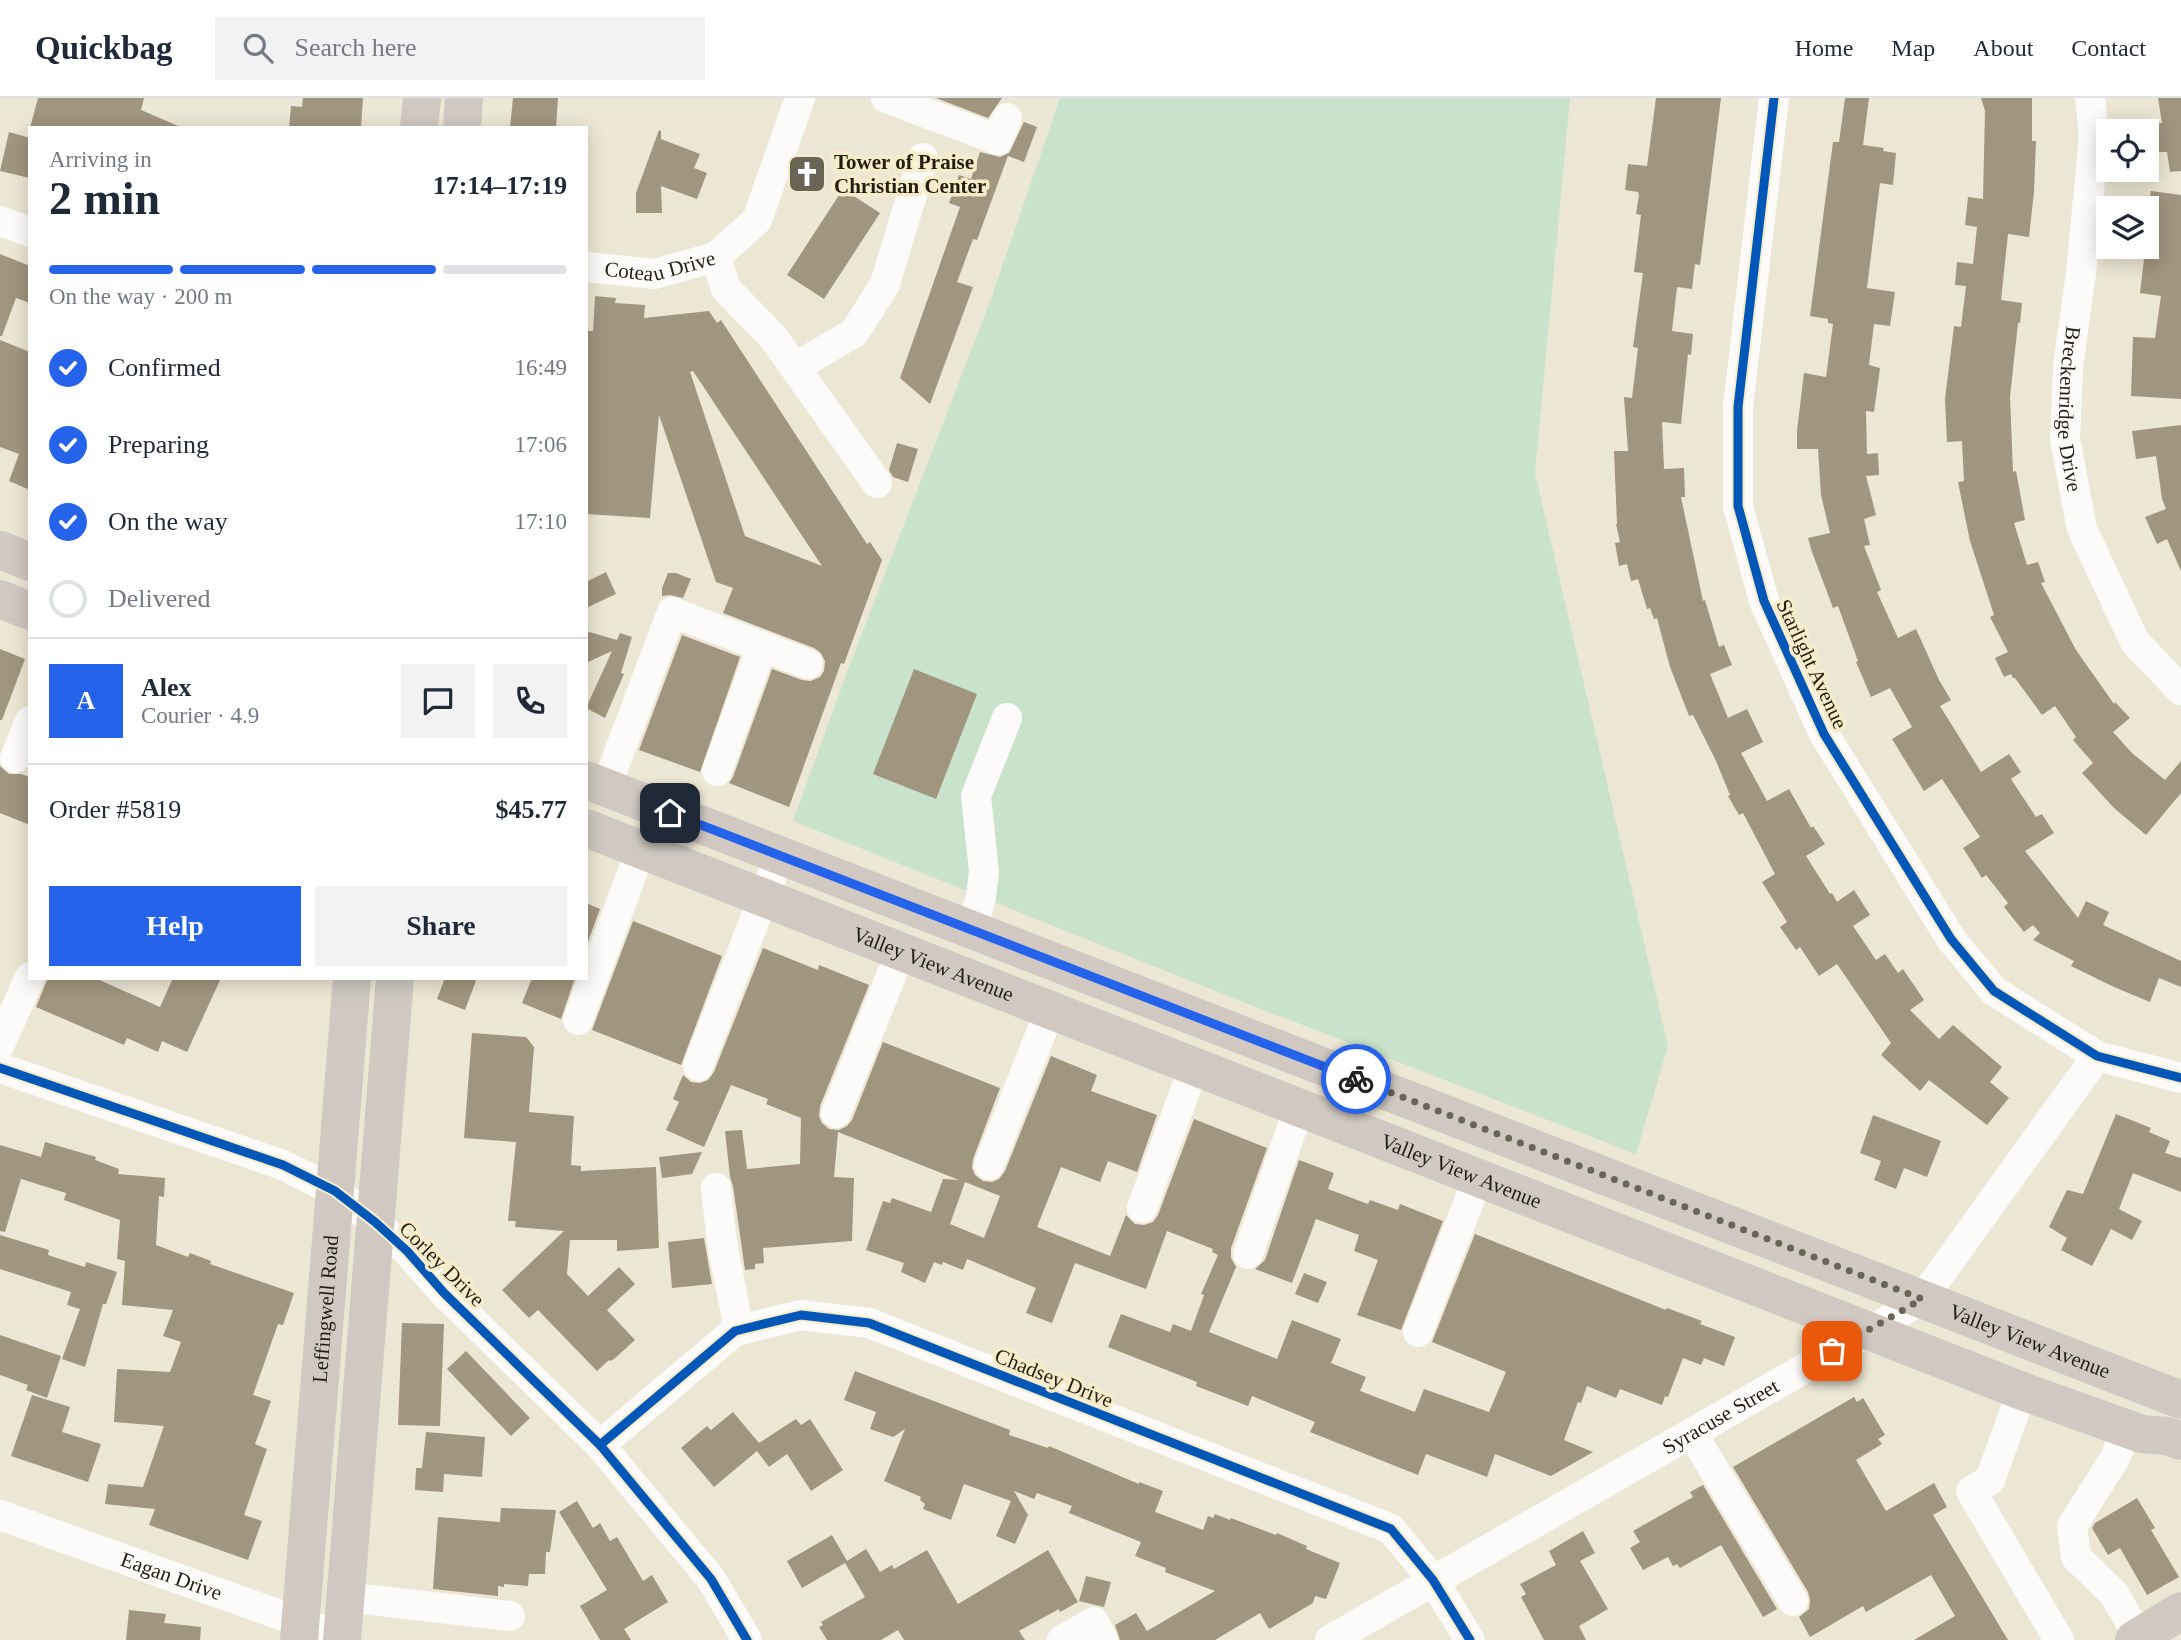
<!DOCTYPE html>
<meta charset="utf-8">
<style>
:root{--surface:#fff;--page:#f2f2f3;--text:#1f2937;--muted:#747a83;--line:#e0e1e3;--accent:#2563eb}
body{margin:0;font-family:"Times New Roman",serif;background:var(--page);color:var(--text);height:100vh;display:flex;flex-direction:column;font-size:26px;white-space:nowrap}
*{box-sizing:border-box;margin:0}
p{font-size:23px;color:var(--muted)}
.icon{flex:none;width:38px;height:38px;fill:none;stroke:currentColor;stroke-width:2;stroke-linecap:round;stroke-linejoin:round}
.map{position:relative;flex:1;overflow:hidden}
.sheet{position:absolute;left:28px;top:28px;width:560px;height:854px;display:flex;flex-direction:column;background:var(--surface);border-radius:0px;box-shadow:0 4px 18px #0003}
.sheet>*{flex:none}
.buttons{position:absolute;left:2096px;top:21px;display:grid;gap:14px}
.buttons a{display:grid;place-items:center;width:63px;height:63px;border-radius:0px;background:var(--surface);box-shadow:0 4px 18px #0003;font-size:35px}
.pin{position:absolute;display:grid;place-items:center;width:60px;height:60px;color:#fff;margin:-30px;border-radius:14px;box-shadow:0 4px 10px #0006}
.courier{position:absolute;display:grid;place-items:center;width:70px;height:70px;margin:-35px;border:5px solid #2563eb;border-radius:50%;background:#fff;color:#222;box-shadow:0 2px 9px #0007}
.headline em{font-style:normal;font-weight:800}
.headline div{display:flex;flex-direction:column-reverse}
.headline{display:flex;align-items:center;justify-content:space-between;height:119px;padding:0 21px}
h1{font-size:46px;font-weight:800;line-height:52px}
.bar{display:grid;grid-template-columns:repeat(4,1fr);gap:10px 7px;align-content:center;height:84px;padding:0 21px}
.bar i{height:9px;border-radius:5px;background:var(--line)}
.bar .current{background:var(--accent)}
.bar p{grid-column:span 4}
.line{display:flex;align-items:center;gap:18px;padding:0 21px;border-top:2px solid var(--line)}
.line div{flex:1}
.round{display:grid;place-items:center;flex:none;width:74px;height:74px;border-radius:0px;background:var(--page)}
ol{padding:0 21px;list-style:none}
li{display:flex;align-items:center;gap:21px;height:77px}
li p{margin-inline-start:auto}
li .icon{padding:7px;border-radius:50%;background:var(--accent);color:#fff;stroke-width:4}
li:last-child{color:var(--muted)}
li i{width:38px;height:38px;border:4px solid var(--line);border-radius:50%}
.button{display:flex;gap:14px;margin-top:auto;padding:14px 21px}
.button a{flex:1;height:80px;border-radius:0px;background:var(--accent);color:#fff;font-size:28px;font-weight:800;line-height:80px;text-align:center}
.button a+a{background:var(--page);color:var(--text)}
header{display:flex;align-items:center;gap:42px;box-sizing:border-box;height:98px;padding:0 35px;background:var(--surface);border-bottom:2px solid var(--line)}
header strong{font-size:33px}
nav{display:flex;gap:38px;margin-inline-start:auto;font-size:24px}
.search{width:490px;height:63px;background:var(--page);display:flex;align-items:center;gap:18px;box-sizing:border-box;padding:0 24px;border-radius:0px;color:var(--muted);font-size:26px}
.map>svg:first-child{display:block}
.green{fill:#c9e2cb}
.building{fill:#a0957e;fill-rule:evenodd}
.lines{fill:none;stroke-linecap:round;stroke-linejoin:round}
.minor{stroke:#fcfbf9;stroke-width:30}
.major{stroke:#d0c8c1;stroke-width:38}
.cycleway-casing{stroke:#f7ecca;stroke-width:13}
.cycleway{stroke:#0057b8;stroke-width:9}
.done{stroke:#696456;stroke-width:7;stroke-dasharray:0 12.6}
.route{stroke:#2563eb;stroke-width:9}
.labels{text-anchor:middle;stroke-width:7;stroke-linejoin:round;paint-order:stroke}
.poi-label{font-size:21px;font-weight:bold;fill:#231e12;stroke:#f7ecca;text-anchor:start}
.street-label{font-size:21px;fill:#231e12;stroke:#f7ecca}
</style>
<header>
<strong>Quickbag</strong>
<div class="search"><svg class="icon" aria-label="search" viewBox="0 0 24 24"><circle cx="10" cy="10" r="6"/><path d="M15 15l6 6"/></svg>Search here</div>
<nav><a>Home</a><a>Map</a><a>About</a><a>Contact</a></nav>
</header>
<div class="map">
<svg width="2181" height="1542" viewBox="0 0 2181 1542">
<rect width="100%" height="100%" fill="#ece7d4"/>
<path class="green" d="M1060,0H1570L1535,375L1668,948L1636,1056L1238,902L793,723L849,569L991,201Z"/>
<g class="building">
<path d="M38,0H144L141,12L183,30H30Z"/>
<path d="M303,0H363L361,30H289L291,8L302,9Z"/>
<path d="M513,0H558L556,30H510Z"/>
<path d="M936,0H1002L988,20Z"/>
<path d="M1656,0H1721L1700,167L1695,166L1692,191L1677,189L1672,233L1693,236L1691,257L1688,256L1681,326L1662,324L1664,371L1684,370L1685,399H1681L1703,503L1705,502L1719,549L1724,547L1732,567L1710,576L1728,620L1747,611L1763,644L1741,655L1767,703L1789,691L1811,730L1813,728L1825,746L1806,758L1830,796L1832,795L1837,804L1854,792L1870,817L1853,828L1876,862L1885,856L1898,875L1903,871L1924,902L1910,912L1939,941L1953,927L2002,969L1990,984L2009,1000L1987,1027L1929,982L1920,993L1881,957L1891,945L1837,866L1819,878L1800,849L1796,852L1780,829L1787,824L1762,784L1775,776L1743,715L1739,717L1728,698L1730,697L1716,663L1693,617L1689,618L1670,569L1657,520L1654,521L1650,510L1647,511L1638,481L1631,483L1627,466L1619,468L1615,445L1620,444L1616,426H1617L1614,353H1628L1624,299L1632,300L1638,250L1633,249L1643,175L1634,174L1641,117L1636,116L1639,97L1638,94L1625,92L1628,66L1647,68Z"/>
<path d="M1845,0H1869L1863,47L1884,50L1883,53L1896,55L1893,87L1880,85L1867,190L1895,194L1890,228L1874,226L1869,267L1880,270L1874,314L1866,313L1867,356L1878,355L1879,377L1866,378L1876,417L1864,421L1870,447L1864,448L1881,492L1877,494L1898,540L1916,531L1939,582L1951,602L1940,608L1981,674L2009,656L2021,674L2011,681L2036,719L2042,716L2054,735L2025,753L2078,820L2086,803L2109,814L2103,827L2181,863V889L2159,880L2150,904L2114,889L2071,868L2074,863L2033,842L2040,835L2033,827L2024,834L2004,809L2008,805L1986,777L1982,780L1963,750L1980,739L1942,681L1924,693L1892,641L1912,629L1890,590L1871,599L1856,564L1858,563L1838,508L1833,510L1812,454L1808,440L1830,435L1821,397L1818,351H1797V333L1804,275L1826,279L1833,226L1828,225V221L1810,218L1833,44H1839Z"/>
<path d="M1981,0H2032V43H2036L2034,94L2029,139L2008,136L2001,202L2022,205L2020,225H2018L2010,299L2013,374L2016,373L2025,422L2014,425L2027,467L2038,464L2045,484L2041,485L2076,552L2114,606L2115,604L2130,620L2113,634L2132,655L2165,682L2181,663V695L2146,737L2114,710L2082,675L2093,665L2073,642L2076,639L2055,608L2042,617L2015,580H2013L2011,576L2004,579L1995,560L2008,554L1990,519L1994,517L1970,443L1958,384L1964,383L1962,343L1947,344L1945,301L1954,228L1961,229L1966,188L1955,187L1957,164L1973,166L1977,129L1965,127L1968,99L1983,101L1985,13Z"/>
<path d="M2158,0H2181V73L2170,74L2167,54H2155V25H2162Z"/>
<path d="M1024,24L1037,29L1024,64L1008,58L977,142L973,141L957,184L973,189L930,306L900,280L960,109L949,105L959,77L971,81L980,54L1000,59L1009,55Z"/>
<path d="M659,32L661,33V41L700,56L694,70L707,75L697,101L661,88L662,115H636V95Z"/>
<path d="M9,34L30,40V80L0,73Z"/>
<path d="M843,91L880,115L824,201L787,177Z"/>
<path d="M2151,93L2181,97V301L2131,298L2133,239L2155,240L2161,198L2140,195L2144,161H2147V120Z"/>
<path d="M0,156L30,168V205L16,200L2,238H0Z"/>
<path d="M595,198L616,200L615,205L645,207L644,220L709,213L717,225L721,222L867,446L870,444L882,462L844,566L841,565L789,709L729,685L733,679L772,571L802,582L811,583L820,579L824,573L825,563L821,555L814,550L723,515L733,490L716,484L659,317L650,420L586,416V233H593ZM693,273L822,468L745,438L690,274Z"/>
<path d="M0,242L30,254V392L9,383L19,356L0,349Z"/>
<path d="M2181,327V473L2167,441L2157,446L2145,419L2166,411L2162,401L2156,358L2136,361L2132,333Z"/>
<path d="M897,345L918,351L908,384L893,379L889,372Z"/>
<path d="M606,474L616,496L586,510V484Z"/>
<path d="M668,475H676L691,481L683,500L670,497L662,498V490Z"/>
<path d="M586,533L617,542L620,535L632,539L621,575L624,576L605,620L586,610L612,553L586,565Z"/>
<path d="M682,537L740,559L700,674L639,652Z"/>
<path d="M0,551L25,561L2,622H0Z"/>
<path d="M914,571L977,596L936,701L873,676Z"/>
<path d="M0,668L9,676H21L30,679V727L0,715Z"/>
<path d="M586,805L600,811L586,849Z"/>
<path d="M633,823L722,858L681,967L592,932Z"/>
<path d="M763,850L818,872L819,867L869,887L820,1008L819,1018L822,1025L829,1031L839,1032L847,1028L852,1022L883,944L1000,990L973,1061L972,1070L975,1077L983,1083L992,1084L999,1081L1005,1073L1051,958L1097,977L1091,993L1157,1017L1137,1074L1108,1063L1100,1084L1061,1069L1037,1129L1110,1158L1126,1117L1135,1126L1144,1127L1153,1124L1158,1117L1194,1021L1267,1050L1231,1150V1160L1236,1169L1209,1234L1277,1261L1292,1222L1341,1241L1331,1265L1366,1279L1360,1293L1415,1314L1424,1291L1489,1314L1506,1274L1432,1244L1475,1136L1666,1212L1667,1210L1702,1223L1700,1226L1735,1239L1724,1268L1704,1260L1701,1267L1683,1260L1668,1299L1665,1298L1662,1307L1620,1291L1616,1300L1587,1288L1581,1305L1578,1304L1564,1342L1593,1354L1551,1378L1495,1356L1487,1379L1426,1356L1418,1377L1310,1334L1315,1324L1252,1298L1248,1308L1196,1288L1197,1284L1108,1249L1121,1216L1170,1234L1173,1226L1191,1233L1204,1197L1201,1196L1218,1157L1212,1154L1213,1151L1167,1133L1146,1191L1075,1165L1052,1225L1026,1215L1036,1190L967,1161L963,1172L943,1164L942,1167L934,1164L925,1185L901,1174L904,1165L866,1152L883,1103L890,1105L892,1100L931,1114L943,1081L959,1082L838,1034L834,1079L854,1080L852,1143L763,1150L764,1165L755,1166V1171L745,1172L733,1088L730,1079L725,1033L742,1032L747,1071L800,1066L801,1020L766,1006L768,1001L731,987L704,1049L666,1032L679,1004L673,1001L683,977L691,984L700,985L708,982L714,974ZM965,1084L1000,1098L984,1140L950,1126Z"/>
<path d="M48,880H95L160,909L173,880H221L187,954L162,943L158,954L127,940L124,947L36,909Z"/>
<path d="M445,880H477L465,912L437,901Z"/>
<path d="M532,880H575L561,921L522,905Z"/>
<path d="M472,935L526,939L534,949L529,1014L574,1018L571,1067L581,1068V1073L656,1069L659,1150L617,1153V1142H570L567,1176L588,1198L619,1169L635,1186L607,1212L635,1242L614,1261L610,1263L609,1262L597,1273L538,1212L529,1220L502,1192L564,1133L515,1129L516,1123H508L516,1044L464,1040Z"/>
<path d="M2116,1016L2151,1030L2149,1034L2170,1043L2165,1055L2181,1060V1094L2133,1075L2119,1111L2142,1123L2132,1142L2111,1131L2092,1168L2061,1152L2067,1140L2049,1129L2067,1092L2083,1096Z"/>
<path d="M1873,1017L1941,1043L1927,1079L1904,1070L1896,1091L1874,1082L1881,1063L1860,1055Z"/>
<path d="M45,1044L96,1059L95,1062L119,1071L118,1076L165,1080L164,1099L159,1098L156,1147L188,1159L190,1155L211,1163L210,1166L294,1195L283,1227L278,1226L253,1297L271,1303L255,1346L267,1351L244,1417L262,1423L248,1462L149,1427L155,1411L105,1406L108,1386L143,1389L164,1328L114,1324L117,1271L170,1274L181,1244L163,1238L173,1212L122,1207L125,1163L117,1161L120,1122L64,1102L66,1095L21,1081L5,1134L0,1133V1047L41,1059Z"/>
<path d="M702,1054L692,1076L662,1080L659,1059Z"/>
<path d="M1299,1062L1334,1075L1328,1091L1368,1106L1370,1102L1398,1112L1400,1106L1443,1123L1401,1232L1357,1217L1378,1162L1354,1153L1359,1137L1316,1121L1292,1185L1255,1171L1265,1162Z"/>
<path d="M0,1137L49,1152L48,1157L85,1169L86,1164L117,1174L106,1206H103L85,1269L62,1261L80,1211L67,1207L71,1194L0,1171Z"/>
<path d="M704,1140L712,1186L672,1190L668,1144Z"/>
<path d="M1304,1175L1327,1184L1318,1205L1295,1196Z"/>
<path d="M402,1225L444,1226L440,1328L398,1327Z"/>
<path d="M0,1237L61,1258L47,1300L26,1292L28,1287L0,1277Z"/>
<path d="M466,1253L530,1320L511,1338L447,1271Z"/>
<path d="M855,1273L1010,1332L1009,1337L1048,1350L1049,1348L1139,1386V1384L1163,1393L1155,1414L1203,1432L1208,1418L1213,1420L1215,1416L1230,1422L1231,1420L1276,1437L1277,1435L1307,1448L1306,1451L1340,1465L1326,1501L1315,1498L1313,1505L1269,1531L1260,1515L1215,1542H1120L1115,1527L1136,1515L1147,1533L1215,1493L1165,1474L1166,1470L1135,1458L1141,1444L1069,1415L1072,1408L1037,1395L1034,1401L1014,1393L1028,1417L1015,1446L996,1438L1011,1403L964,1386L951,1422L923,1411L925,1406L920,1402L921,1399L884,1383L905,1331L893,1339L870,1331L876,1314L844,1302Z"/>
<path d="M32,1297L70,1309L62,1334L101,1346L88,1384L11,1358Z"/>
<path d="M1854,1299L1857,1304L1863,1300L1885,1337L1878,1341L1882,1346L1856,1362L1886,1413L1934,1385L1947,1409L1933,1417L2008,1542H1914L1955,1518L1931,1477L1866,1514L1863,1508L1810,1539L1799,1519L1809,1511L1810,1502L1808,1494L1733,1369Z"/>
<path d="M733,1314L759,1345L796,1321L801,1327L810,1321L843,1372L811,1393L787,1356L769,1369L757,1353L714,1389L681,1350L707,1328L711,1332Z"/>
<path d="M426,1334L485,1339L482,1379L444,1376L443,1394L415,1392L416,1370H422Z"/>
<path d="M1703,1387L1777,1511L1763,1519L1721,1447L1680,1470L1677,1466L1673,1468L1668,1459L1643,1472L1630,1450L1640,1444L1633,1433L1693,1399L1690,1394Z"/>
<path d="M2137,1400L2155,1430L2151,1432L2179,1479L2147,1497L2120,1450L2108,1457L2092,1430L2095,1425Z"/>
<path d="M577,1403L593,1430L600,1425L610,1443L617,1439L643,1483L652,1477L668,1504L624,1531L631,1542H600L580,1508L607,1492L559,1414Z"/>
<path d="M501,1410L556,1412L550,1454H546L545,1476H529L528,1488L504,1486V1489L498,1488V1498L433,1491L438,1419L500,1424Z"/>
<path d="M1583,1433L1595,1455L1580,1463L1608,1511L1579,1528L1586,1542H1544L1521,1499L1526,1496L1520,1486L1556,1467L1549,1453Z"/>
<path d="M832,1437L847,1463L866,1451L880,1474L892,1467L894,1471L927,1452L958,1506L1048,1452L1078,1504L1060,1514L1059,1511L1019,1533L1025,1542H904L898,1532L881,1542H827L819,1529L823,1527L821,1524L865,1499L845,1465L802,1490L787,1463Z"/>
<path d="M1086,1478L1111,1484L1104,1509L1079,1503Z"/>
<path d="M129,1512L166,1516L164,1525L201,1529L200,1542H126Z"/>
</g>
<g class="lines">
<g class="minor">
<path d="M886,0L998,42L1007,20"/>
<path d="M1774,0L1738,309V408L1764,503L1824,636L1951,841L1994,893L2097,958L2181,980"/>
<path id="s1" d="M2090,0L2094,39L2081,175L2068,269L2065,341L2082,431L2135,544L2181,592"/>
<path d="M0,123L30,134"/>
<path d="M716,159L726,191L773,239L877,385"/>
<path id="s2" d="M586,169L654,176L716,159L757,122L800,0"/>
<path d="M795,269L854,235L885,186L923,60"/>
<path d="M15,660L30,623"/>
<path d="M717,673L762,548"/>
<path d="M606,689L672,514L808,566"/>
<path d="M972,832L981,799L984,774L976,698L1007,620"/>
<path d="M578,922L641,751"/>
<path d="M0,946L30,879"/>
<path d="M698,968L780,757"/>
<path d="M0,970L283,1067L335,1093L375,1124L407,1153L444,1195L600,1347L711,1481L747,1542"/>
<path d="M836,1015L901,853"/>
<path d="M989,1067L1050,912"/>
<path d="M716,1090L722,1145L739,1232"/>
<path d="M1142,1110L1194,969"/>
<path d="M1248,1156L1299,1010"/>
<path d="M1418,1234L1478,1080"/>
<path d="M2022,1293L1990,1382L1971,1393L2059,1542"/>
<path d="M2127,1330L2115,1360L2072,1428L2076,1459L2114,1496L2139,1539"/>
<path d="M1692,1335L1793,1503"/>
<path d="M600,1347L735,1233L801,1217L869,1225L1391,1431L1433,1482L1470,1542"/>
<path id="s3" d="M0,1417L342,1539"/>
<path d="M346,1499L510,1518"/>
<path d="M1062,1542L1094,1524L1103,1542"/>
<path id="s4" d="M1330,1542L1870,1233L1922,1201L2097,958"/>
</g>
<g class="major">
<path d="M419,30L422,0"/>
<path d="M462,30L464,0"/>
<path d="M0,452L30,464"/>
<path d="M0,501L30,513"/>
<path id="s5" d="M586,682L2181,1302"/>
<path id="s6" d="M586,730L2022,1293L2142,1336L2167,1338L2181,1343"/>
<path id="s7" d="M299,1542L352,880"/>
<path d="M342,1542L395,880"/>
<path d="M2134,1542L2181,1513"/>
</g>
<defs>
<g id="cycleway">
<path d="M1774,0L1738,309V408L1764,503L1824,636L1951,841L1994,893L2097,958L2181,980"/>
<path d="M0,970L283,1067L335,1093L375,1124L407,1153L444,1195L600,1347L711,1481L747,1542"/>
<path d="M600,1347L735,1233L801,1217L869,1225L1391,1431L1433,1482L1470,1542"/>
</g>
</defs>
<use href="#cycleway" class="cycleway-casing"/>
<use href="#cycleway" class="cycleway"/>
</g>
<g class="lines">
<path class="done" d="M1356,981L1922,1201L1832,1253"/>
<path class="route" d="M670,715L1356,981"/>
</g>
<defs>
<symbol id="church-square" viewBox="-11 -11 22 22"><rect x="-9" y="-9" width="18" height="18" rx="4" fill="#696456" stroke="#f7ecca"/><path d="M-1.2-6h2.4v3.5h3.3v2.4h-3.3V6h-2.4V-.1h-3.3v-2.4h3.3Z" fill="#fff"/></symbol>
</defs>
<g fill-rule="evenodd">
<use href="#church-square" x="785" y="54" width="44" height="44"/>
</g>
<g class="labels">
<g class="poi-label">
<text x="834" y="71">Tower of Praise<tspan x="834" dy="24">Christian Center</tspan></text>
</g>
<g class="street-label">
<text dy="7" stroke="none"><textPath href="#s2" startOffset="75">Coteau Drive</textPath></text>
<text dy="7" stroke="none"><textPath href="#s1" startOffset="313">Breckenridge Drive</textPath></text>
<text transform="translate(1812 566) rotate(65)" y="7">Starlight Avenue</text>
<text dy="7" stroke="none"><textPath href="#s6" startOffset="373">Valley View Avenue</textPath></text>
<text dy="7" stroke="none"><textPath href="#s6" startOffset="940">Valley View Avenue</textPath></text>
<text transform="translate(442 1166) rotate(45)" y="7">Corley Drive</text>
<text dy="7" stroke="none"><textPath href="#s7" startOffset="332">Leffingwell Road</textPath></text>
<text dy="7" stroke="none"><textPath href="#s5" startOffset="1549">Valley View Avenue</textPath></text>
<text transform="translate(1054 1280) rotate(22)" y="7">Chadsey Drive</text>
<text dy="7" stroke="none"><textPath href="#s4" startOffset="450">Syracuse Street</textPath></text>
<text dy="7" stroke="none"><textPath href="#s3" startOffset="182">Eagan Drive</textPath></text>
</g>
</g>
</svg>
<div class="buttons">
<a><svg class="icon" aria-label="locate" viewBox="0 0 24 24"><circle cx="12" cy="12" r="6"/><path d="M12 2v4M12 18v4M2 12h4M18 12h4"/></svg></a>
<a><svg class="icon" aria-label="layers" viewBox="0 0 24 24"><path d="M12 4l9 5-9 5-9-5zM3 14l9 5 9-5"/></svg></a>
</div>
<div class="pin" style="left:1832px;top:1253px;background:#ea580c"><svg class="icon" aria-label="bag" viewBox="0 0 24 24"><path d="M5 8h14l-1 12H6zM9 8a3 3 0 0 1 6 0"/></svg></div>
<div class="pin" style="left:670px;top:715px;background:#1f2937"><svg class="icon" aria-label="home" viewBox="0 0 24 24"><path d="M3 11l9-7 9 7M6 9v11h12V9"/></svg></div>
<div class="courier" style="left:1356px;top:981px"><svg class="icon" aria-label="bike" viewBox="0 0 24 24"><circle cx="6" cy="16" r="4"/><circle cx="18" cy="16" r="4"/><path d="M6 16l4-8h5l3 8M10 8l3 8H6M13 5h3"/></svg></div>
<section class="sheet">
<div class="headline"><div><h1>2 min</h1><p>Arriving in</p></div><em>17:14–17:19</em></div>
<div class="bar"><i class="current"></i><i class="current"></i><i class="current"></i><i></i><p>On the way · 200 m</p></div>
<ol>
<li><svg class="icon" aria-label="check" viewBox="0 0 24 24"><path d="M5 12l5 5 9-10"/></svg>Confirmed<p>16:49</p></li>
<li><svg class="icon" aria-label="check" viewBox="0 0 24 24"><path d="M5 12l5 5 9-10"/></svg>Preparing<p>17:06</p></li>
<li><svg class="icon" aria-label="check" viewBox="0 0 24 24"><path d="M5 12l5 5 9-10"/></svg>On the way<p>17:10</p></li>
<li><i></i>Delivered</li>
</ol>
<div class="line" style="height:126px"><b class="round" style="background:var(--accent);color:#fff">A</b><div><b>Alex</b><p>Courier · 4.9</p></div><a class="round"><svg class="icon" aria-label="chat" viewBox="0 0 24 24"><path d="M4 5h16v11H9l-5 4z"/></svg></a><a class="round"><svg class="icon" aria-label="phone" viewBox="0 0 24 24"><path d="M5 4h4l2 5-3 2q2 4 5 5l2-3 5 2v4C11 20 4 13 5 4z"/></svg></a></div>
<div class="line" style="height:91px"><div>Order #5819</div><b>$45.77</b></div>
<div class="button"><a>Help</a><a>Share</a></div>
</section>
</div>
